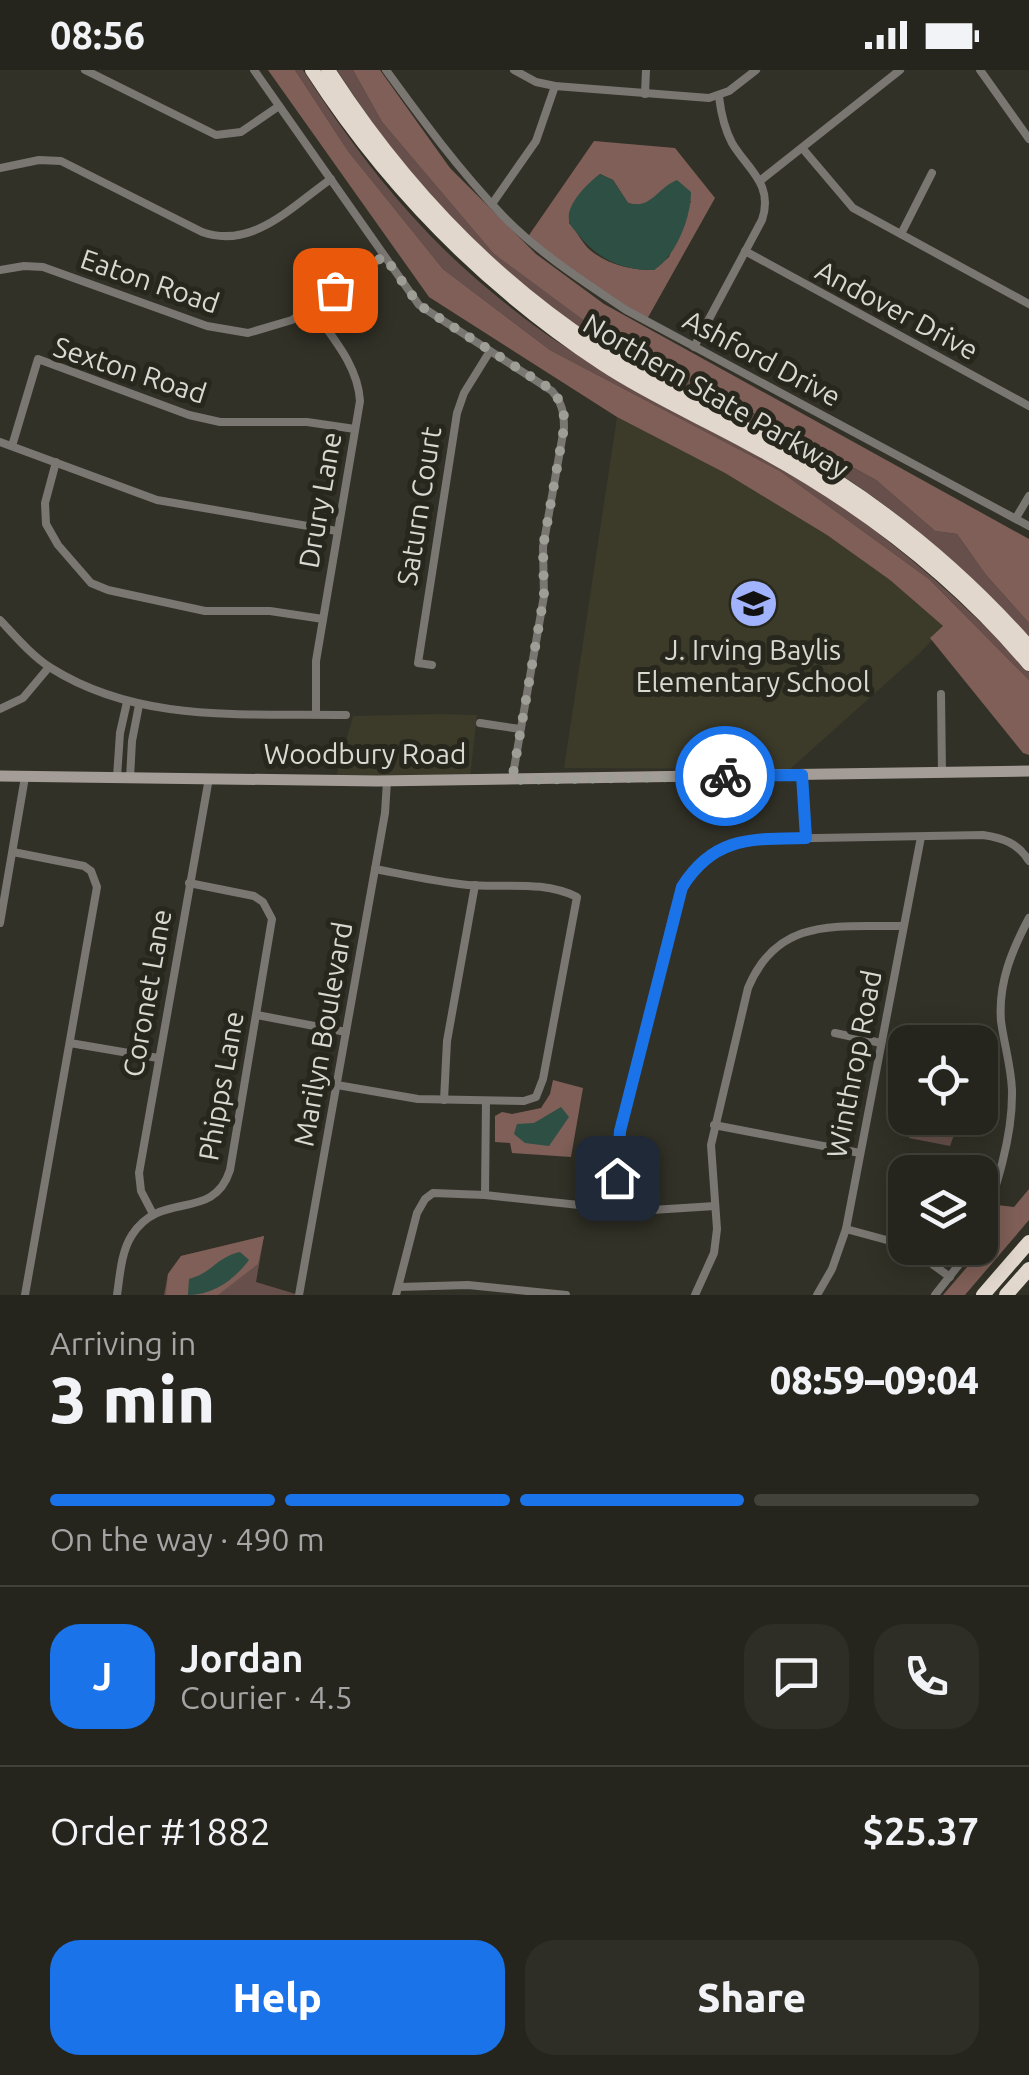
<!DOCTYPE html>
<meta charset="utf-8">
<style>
:root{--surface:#26251d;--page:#2e2d26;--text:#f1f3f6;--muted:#a4a5a4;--line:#42423b;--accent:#1a73e8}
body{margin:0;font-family:Ubuntu,sans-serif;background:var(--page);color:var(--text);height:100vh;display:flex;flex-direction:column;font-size:38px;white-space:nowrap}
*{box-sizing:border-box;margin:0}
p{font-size:32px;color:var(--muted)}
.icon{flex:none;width:55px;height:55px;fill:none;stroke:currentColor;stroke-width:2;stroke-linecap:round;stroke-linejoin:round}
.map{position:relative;height:1225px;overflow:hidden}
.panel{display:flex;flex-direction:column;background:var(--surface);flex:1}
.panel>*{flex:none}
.tools{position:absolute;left:888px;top:955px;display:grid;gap:20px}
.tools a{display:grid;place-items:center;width:110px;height:110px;border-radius:20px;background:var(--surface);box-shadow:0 5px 25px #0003,0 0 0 2px var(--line);font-size:50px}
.pin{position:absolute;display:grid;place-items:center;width:85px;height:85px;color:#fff;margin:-42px;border-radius:20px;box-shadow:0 5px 15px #0006}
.courier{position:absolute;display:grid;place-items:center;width:100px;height:100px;margin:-50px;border:8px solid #1a73e8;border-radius:50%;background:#fff;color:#222;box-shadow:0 2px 12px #0007}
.overview em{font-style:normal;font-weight:800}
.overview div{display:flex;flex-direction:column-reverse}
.overview{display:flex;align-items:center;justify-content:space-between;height:170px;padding:0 50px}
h1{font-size:65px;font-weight:800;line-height:75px}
.bar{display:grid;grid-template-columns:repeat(4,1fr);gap:15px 10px;align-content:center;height:120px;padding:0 50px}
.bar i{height:12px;border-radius:8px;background:var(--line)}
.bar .on{background:var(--accent)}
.bar p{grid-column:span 4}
.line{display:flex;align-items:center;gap:25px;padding:0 50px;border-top:2px solid var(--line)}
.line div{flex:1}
.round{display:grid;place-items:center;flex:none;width:105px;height:105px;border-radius:30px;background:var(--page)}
.cta{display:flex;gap:20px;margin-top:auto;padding:20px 50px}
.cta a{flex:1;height:115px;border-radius:30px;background:var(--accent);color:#fff;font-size:40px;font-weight:800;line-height:115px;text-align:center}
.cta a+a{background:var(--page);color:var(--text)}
.status{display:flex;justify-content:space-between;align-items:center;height:70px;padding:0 50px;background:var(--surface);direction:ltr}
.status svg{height:28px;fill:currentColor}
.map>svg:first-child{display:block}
.built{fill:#3c3a29}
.green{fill:#67504b}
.forest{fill:#7f5f57;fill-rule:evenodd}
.water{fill:#2d4f44}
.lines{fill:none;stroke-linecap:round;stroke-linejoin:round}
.minor{stroke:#7a7672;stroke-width:8}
.secondary{stroke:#a49d97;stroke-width:11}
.motorway{stroke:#e1d7cc;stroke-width:14}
.done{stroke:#9f9e96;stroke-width:10;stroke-dasharray:0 18}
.route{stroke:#1a73e8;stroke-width:12}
.labels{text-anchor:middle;stroke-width:10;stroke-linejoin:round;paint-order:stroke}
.street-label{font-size:28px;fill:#d9d9d2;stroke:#28271d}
.poi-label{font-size:28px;fill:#d9d9d2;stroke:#28271d}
</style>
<div class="status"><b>08:56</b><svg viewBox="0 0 49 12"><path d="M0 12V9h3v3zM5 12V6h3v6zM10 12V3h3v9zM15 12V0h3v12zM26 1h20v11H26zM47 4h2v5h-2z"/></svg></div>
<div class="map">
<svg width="1029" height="1225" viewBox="0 0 1029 1225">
<rect width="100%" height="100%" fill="#323127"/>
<g class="built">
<path d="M617,347L725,403L827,465L890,510L944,557L920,583L790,699L564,698Z"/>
<path d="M442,644L477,645L470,707H336L353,646Z"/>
</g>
<g class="green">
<path d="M295,0H303C355,81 413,157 488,219C529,254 577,287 625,313C670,337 716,358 760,383C861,443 949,515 1029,602V610L929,509L780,401L550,280L443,199L348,81Z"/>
<path d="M337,0H353L382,52L493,183L705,318L876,410L935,461L957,464L986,505L1029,553V568C969,502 898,438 820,392C728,339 627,300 543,233C461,168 393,88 337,0Z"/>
<path d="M913,1048H960L950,1076L909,1068Z"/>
<path d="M264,1166L256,1212L299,1225H164L168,1204L181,1186Z"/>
</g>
<g class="forest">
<path d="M268,0H295L348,81L443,199L550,280L780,401L929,509L1029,610V685L1023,683L930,568L943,556L890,510L827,465L725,403L617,347L429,227Z"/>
<path d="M353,0H380L450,98L536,184L604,234L1029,469V553L986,505L957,464L935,461L876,410L589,254L493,183L382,52Z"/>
<path d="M594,71L675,78L715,128L646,251L527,168ZM600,104L613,110L628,133C644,138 672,132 691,131L669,187L654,200C631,200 608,195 590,180C582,173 577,161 569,153L581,124Z"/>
<path d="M553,1010L583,1018L571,1087L512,1083L510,1073L495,1072V1046L502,1042L512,1044L541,1038L550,1024Z"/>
<path d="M1029,1119V1150L965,1225H943L980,1182L997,1135L1014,1137Z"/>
<path d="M264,1166L258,1194L218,1225H166L168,1204L181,1186Z"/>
</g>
<g class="water">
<path d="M600,104L613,110L628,133C651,140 657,118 677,110L691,122C691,148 676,186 654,200C622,201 596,188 577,163C574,159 569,155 569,150C566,134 589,112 600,104Z"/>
<path d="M561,1037L569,1047L549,1076L525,1073L514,1064L517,1054L534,1053Z"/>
<path d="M240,1182L249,1190C234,1210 213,1225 188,1225L189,1209C214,1202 215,1188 240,1182Z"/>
</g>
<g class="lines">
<g class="minor">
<path d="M85,0L216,65L241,62L279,36"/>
<path d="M254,0L419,235L552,321C562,333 564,342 564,358L543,477L544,526L512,710"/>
<path d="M386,0C423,51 459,100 503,146C539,183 583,211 626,240L1029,456"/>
<path d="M514,0L536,12L555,16L709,28L729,21L756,0"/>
<path d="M980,0L1029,69"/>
<path d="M645,24L646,0"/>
<path d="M803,79L853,138L1029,234"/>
<path d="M0,98L39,90L61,91L202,162C253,180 292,136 331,109"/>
<path d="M761,110L900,0"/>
<path d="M492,134L536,71L555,16"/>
<path d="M901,164L932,103"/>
<path d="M745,181L1029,336"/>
<path d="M0,200L24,196L43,197L207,256L248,263L292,250L384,186"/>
<path d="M311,237C331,266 358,295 360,331L316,591V644"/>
<path d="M694,277L762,150C774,114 748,100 732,73C724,58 721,43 719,27"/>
<path d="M0,372L157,430L337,461"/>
<path d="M12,376L38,289L189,345L220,352H307L355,359"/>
<path d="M56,392L45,433L46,454L58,475L91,513L108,520L205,541H270L323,549"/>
<path d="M1016,448L1029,426"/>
<path d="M0,550C15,566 32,586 51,598C140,654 245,643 346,645"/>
<path d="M432,595L418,593L457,343L464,323L490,281"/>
<path d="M941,624L942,703"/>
<path d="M0,639L23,628L49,597"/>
<path d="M480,653L520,659"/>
<path d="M802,705L806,768"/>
<path d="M117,707L120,663L127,632"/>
<path d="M130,708L132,671L139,635"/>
<path d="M13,782L84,796L91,801L97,817L25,1225"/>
<path d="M0,853L25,707"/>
<path d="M257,945L346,962"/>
<path d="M835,963L881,973"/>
<path d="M70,973L158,988"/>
<path d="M337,1015L418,1029L524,1031L536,1027L543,1009L577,827C542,810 506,818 468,815C437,812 406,805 375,799"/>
<path d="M444,1030L447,971L475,815"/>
<path d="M714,1055L860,1083"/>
<path d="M485,1125L486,1031"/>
<path d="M618,1139L617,1095L621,1061L674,841C689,798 712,775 758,769L983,765C1003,768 1018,773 1029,791"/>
<path d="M153,1144L141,1121L139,1103L209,708"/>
<path d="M846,1159L905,1175"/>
<path d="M980,1163C996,1118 1013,1067 1012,1020C1011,996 1004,974 1001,951C998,913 1012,880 1029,848"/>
<path d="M910,1178L950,1207"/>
<path d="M399,1217L468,1215L566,1225"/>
<path d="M117,1225C120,1205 121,1182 132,1165C161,1119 213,1153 230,1100L272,849L263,832L254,826L189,813"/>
<path d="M299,1225L385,743L387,711"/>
<path d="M396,1225L417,1143L425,1129L433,1123L485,1125L636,1141L715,1136"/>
<path d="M695,1225L714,1183L717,1159L711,1075L748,918C778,846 837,857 903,856"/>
<path d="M817,1225L832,1199L846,1159L921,767"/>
<path d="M935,1225L972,1178"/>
</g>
<path class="secondary" d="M0,706L377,711L1029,701"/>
<g class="motorway">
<path d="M312,0C389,119 485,216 603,294C650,325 701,347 750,374C855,430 952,503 1029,594"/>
<path d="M328,0C398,109 486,204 595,276C654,316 720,344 782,378C874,429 959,498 1029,577"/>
<path d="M983,1225L1029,1172"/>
<path d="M1006,1225L1029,1199"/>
</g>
</g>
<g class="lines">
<path class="done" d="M335,220L384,186L419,235L552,320C562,333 565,342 564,358L543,477L544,526L512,710L725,706"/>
<path class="route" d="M617,1108L620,1061L682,817C714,766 751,769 806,768L802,705L725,706"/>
</g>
<defs>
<symbol id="school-disc" viewBox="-11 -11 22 22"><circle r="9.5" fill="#a1b3fd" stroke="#28271d"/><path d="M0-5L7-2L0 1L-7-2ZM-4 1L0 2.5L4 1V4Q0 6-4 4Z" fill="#111"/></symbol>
</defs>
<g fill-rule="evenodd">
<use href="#school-disc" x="726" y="506" width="55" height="55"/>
</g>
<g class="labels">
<g class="street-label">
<text transform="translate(150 211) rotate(19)" y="10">Eaton Road</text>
<text transform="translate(897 240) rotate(28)" y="10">Andover Drive</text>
<text transform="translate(762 288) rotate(28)" y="10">Ashford Drive</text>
<text transform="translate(130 300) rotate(18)" y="10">Sexton Road</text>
<text transform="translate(716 326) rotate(30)" y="10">Northern State Parkway</text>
<text transform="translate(320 430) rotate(-80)" y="10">Drury Lane</text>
<text transform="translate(419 436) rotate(-81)" y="10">Saturn Court</text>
<text x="365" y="694">Woodbury Road</text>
<text transform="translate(147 923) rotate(-80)" y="10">Coronet Lane</text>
<text transform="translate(323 964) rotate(-80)" y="10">Marilyn Boulevard</text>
<text transform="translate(854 994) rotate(-79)" y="10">Winthrop Road</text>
<text transform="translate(221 1016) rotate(-80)" y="10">Phipps Lane</text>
</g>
<g class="poi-label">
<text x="753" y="590">J. Irving Baylis<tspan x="753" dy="32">Elementary School</tspan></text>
</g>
</g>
</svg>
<div class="tools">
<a><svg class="icon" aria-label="locate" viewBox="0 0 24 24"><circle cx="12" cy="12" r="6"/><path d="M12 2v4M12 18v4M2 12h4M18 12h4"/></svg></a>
<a><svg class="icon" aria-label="layers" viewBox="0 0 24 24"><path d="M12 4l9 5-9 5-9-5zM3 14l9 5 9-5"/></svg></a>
</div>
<div class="pin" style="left:335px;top:220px;background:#ea580c"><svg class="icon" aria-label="bag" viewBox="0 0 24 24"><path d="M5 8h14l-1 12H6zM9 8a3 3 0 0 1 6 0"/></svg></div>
<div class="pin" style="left:617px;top:1108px;background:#1f2937"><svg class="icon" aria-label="home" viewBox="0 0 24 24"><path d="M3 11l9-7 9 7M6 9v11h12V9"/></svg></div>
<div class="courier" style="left:725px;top:706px"><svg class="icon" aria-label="bike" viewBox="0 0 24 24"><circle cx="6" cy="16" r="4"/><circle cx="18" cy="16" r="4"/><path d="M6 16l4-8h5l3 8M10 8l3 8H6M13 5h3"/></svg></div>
</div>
<section class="panel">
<div class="overview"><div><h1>3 min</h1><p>Arriving in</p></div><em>08:59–09:04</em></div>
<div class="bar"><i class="on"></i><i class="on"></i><i class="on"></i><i></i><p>On the way · 490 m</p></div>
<div class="line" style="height:180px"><b class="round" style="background:var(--accent);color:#fff">J</b><div><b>Jordan</b><p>Courier · 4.5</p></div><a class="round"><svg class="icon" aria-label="chat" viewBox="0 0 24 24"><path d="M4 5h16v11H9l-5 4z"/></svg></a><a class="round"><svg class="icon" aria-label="phone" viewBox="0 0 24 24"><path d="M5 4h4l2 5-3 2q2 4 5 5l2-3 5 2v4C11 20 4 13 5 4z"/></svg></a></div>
<div class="line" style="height:130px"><div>Order #1882</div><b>$25.37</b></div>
<div class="cta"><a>Help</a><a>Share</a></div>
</section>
